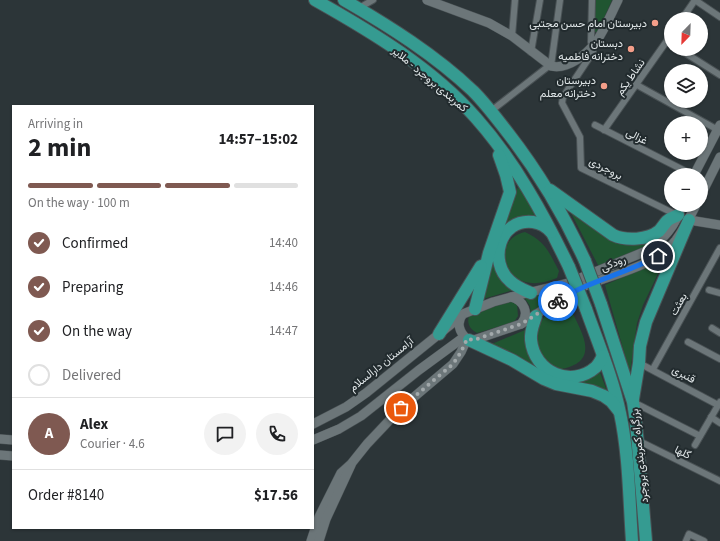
<!DOCTYPE html>
<meta charset="utf-8">
<style>
:root{--surface:#fff;--page:#f2f2f2;--text:#202124;--muted:#757577;--line:#e0e0e0;--accent:#7f5951}
body{margin:0;font-family:"Source Sans 3",Vazirmatn,sans-serif;background:var(--page);color:var(--text);height:100vh;display:flex;flex-direction:column;font-size:15px;white-space:nowrap}
*{box-sizing:border-box;margin:0}
p{font-size:13px;color:var(--muted)}
.icon{flex:none;width:22px;height:22px;fill:none;stroke:currentColor;stroke-width:2;stroke-linecap:round;stroke-linejoin:round}
.map{position:relative;flex:1;overflow:hidden}
.drawer{position:absolute;left:12px;top:105px;width:302px;height:424px;display:flex;flex-direction:column;background:var(--surface);border-radius:0px;box-shadow:0 1px 3px #0004}
.drawer>*{flex:none}
.needle{width:26px;rotate:203deg}
.buttons{position:absolute;left:664px;top:12px;display:grid;gap:8px}
.buttons a{display:grid;place-items:center;width:44px;height:44px;border-radius:50%;background:var(--surface);box-shadow:0 1px 3px #0004;font-size:20px}
.pin{position:absolute;display:grid;place-items:center;width:34px;height:34px;color:#fff;margin:-17px;border:2px solid #fff;border-radius:50%;box-shadow:0 1px 4px #0007}
.courier{position:absolute;display:grid;place-items:center;width:40px;height:40px;margin:-20px;border:3px solid #1a73e8;border-radius:50%;background:#fff;color:#222;box-shadow:0 1px 5px #0007}
.headline em{font-style:normal;font-weight:700}
.headline div{display:flex;flex-direction:column-reverse}
.headline{display:flex;align-items:center;justify-content:space-between;height:68px;padding:0 16px}
h1{font-size:26px;font-weight:700;line-height:30px}
.bar{display:grid;grid-template-columns:repeat(4,1fr);gap:6px 4px;align-content:center;height:48px;padding:0 16px}
.bar i{height:5px;border-radius:3px;background:var(--line)}
.bar .active{background:var(--accent)}
.bar p{grid-column:span 4}
.line{display:flex;align-items:center;gap:10px;padding:0 16px;border-top:1px solid var(--line)}
.line div{flex:1}
.round{display:grid;place-items:center;flex:none;width:42px;height:42px;border-radius:21px;background:var(--page)}
ol{padding:0 16px;list-style:none}
li{display:flex;align-items:center;gap:12px;height:44px}
li p{margin-inline-start:auto}
li .icon{padding:4px;border-radius:50%;background:var(--accent);color:#fff;stroke-width:4}
li:last-child{color:var(--muted)}
li i{width:22px;height:22px;border:2px solid var(--line);border-radius:50%}
.map>svg:first-child{display:block}
.green{fill:#205531}
.lines{fill:none;stroke-linecap:round;stroke-linejoin:round}
.street-casing{stroke:#495154;stroke-width:8}
.secondary-casing{stroke:#495154;stroke-width:10}
.highway-casing{stroke:#495154;stroke-width:14}
.street{stroke:#6c7679;stroke-width:6}
.secondary{stroke:#6c7679;stroke-width:9}
.highway{stroke:#359b91;stroke-width:12}
.highway-bridge-casing{stroke:#495154;stroke-width:14;stroke-linecap:butt}
.highway-bridge{stroke:#359b91;stroke-width:12}
.done{stroke:#a2a9ab;stroke-width:4;stroke-dasharray:0 7.2}
.route{stroke:#1a73e8;stroke-width:5}
.poi-dot{fill:#f49e89;stroke:#222b2e;stroke-width:1.5}
.labels{text-anchor:middle;stroke-width:4;stroke-linejoin:round;paint-order:stroke}
.poi-label{font-size:11px;fill:#e1e7e9;stroke:#222b2e;text-anchor:end}
.street-label{font-size:11px;fill:#e1e7e9;stroke:#222b2e}
</style>
<div class="map">
<svg width="720" height="541" viewBox="0 0 720 541">
<rect width="100%" height="100%" fill="#2c3538"/>
<g class="green">
<path d="M594,0H612L598,32H594Z"/>
<path d="M518,187L539,216C526,215 518,218 507,224L500,276L504,285L513,290L483,299L494,245Z"/>
<path d="M568,207L616,243C630,248 643,244 658,240L646,248L599,267Z"/>
<path d="M525,232C545,241 549,252 559,271L557,278C502,301 488,240 525,232Z"/>
<path d="M665,259L643,305L637,323L630,373L605,285Z"/>
<path d="M564,292L531,314L530,306L524,297Z"/>
<path d="M508,302H514L517,304L518,316L514,322L477,333C469,329 466,322 470,314Z"/>
<path d="M566,306L571,310C582,333 601,361 562,369C557,367 552,365 548,362C527,343 538,308 566,306Z"/>
<path d="M525,330C526,355 528,359 548,374L599,370L607,391L586,384L560,381L541,373L511,352L487,346Z"/>
</g>
<g class="lines">
<defs>
<g id="street">
<path d="M592,0L591,42L593,45V52L563,97L562,103L580,137L581,168L677,215"/>
<path d="M695,0L720,17"/>
<path d="M359,8L373,0"/>
<path d="M682,19L695,0"/>
<path d="M512,36L515,0"/>
<path d="M679,49L720,75"/>
<path d="M531,52L540,0"/>
<path d="M551,66L560,0"/>
<path d="M637,85L718,130"/>
<path d="M491,111L550,65"/>
<path d="M595,125L693,175"/>
<path d="M604,130L671,35"/>
<path d="M709,290L720,293"/>
<path d="M712,328L720,333"/>
<path d="M688,342L720,359"/>
<path d="M639,363L718,405"/>
<path d="M653,369L720,248"/>
<path d="M633,402L700,436"/>
<path d="M711,417L720,423"/>
<path d="M637,440L720,481"/>
<path d="M695,445L720,402"/>
<path d="M686,541L689,534L704,541"/>
</g>
<g id="secondary">
<path d="M427,0L489,23L512,36L551,66C568,70 587,54 596,42C605,29 611,14 618,0"/>
<path d="M694,175L720,125"/>
<path d="M701,195L720,157"/>
<path d="M689,220L720,225"/>
<path d="M511,297L568,283L644,252C663,241 676,226 682,205"/>
<path d="M511,297C524,300 530,314 521,324L474,340L467,339C459,332 456,322 463,314L493,302Z"/>
<path d="M521,324C538,314 556,300 573,291C605,275 653,269 676,240C684,229 690,217 696,205"/>
<path d="M313,424L346,407L366,393L460,317"/>
<path d="M0,439L13,440"/>
<path d="M313,440L339,429L361,416L419,370L464,337"/>
<path d="M0,455L13,456"/>
<path d="M311,541L319,517L341,473L351,464L367,444L401,408L453,364L461,352L467,339"/>
<path d="M319,541L326,519L351,465"/>
</g>
<g id="highway">
<path d="M315,0C372,32 432,68 476,118C515,162 544,215 569,267"/>
<path d="M344,0C389,26 435,55 473,91C486,104 497,119 508,133C539,173 564,215 585,261"/>
<path d="M550,190L613,235C626,241 648,240 659,231C662,228 664,224 667,221C670,218 675,217 678,215"/>
<path d="M531,293C524,290 516,287 510,281C488,262 499,218 533,222C540,223 546,226 551,232"/>
<path d="M601,304L633,402L636,422L646,541"/>
<path d="M475,309L489,253L510,192L506,175L499,155"/>
<path d="M586,309C598,343 613,378 620,413C629,455 629,499 632,541"/>
<path d="M536,316C534,323 530,331 531,340C534,372 571,389 596,367C599,364 601,360 603,356"/>
<path d="M439,334L481,266"/>
<path d="M469,340L512,360L544,379L556,384L592,391L604,396L611,401L619,411"/>
<path d="M633,399L639,363L640,346L646,322L689,220"/>
</g>
</defs>
<use href="#street" class="street-casing"/>
<use href="#secondary" class="secondary-casing"/>
<use href="#highway" class="highway-casing"/>
<use href="#street" class="street"/>
<use href="#secondary" class="secondary"/>
<use href="#highway" class="highway"/>
<defs>
<g id="highway-bridge">
<path d="M585,261L601,304"/>
<path d="M569,267L586,309"/>
</g>
</defs>
<use href="#highway-bridge" class="highway-bridge-casing"/>
<use href="#highway-bridge" class="highway-bridge"/>
</g>
<g class="lines">
<path class="done" d="M401,408L453,364L461,352L467,339L474,340L521,324L558,301"/>
<path class="route" d="M558,301C588,281 625,274 658,256"/>
</g>
<g class="poi-dot">
<circle cx="655" cy="23" r="4"/>
<circle cx="631" cy="49" r="4"/>
<circle cx="604" cy="86" r="4"/>
</g>
<g class="labels">
<g class="poi-label">
<text x="647" y="27">دبیرستان امام حسن مجتبی</text>
<text x="623" y="47">دبستان<tspan x="623" dy="13">دخترانه فاطمیه</tspan></text>
<text x="596" y="84">دبیرستان<tspan x="596" dy="13">دخترانه معلم</tspan></text>
</g>
<g class="street-label">
<text transform="translate(630 77) rotate(-55)" y="4">نشاط یکم</text>
<text transform="translate(430 79) rotate(40)" y="4">کمربندی بروجرد - ملایر</text>
<text transform="translate(637 136) rotate(27)" y="4">غزالی</text>
<text transform="translate(606 168) rotate(27)" y="4">بروجردی</text>
<text transform="translate(613 263) rotate(-22)" y="4">رودکی</text>
<text transform="translate(678 304) rotate(-61)" y="4">بعثت</text>
<text transform="translate(381 364) rotate(-39)" y="4">آرامستان دارالسلام</text>
<text transform="translate(684 374) rotate(29)" y="4">قنبری</text>
<text transform="translate(683 452) rotate(26)" y="4">گلها</text>
<text transform="translate(639 456) rotate(-96)" y="4">بزرگراه کمربندی بروجرد</text>
</g>
</g>
</svg>
<div class="buttons">
<a><svg class="needle" viewBox="-14 -14 28 28"><path d="M0-13l5 13h-10z" fill="#e53935"/><path d="M0 13l5-13h-10z" fill="#757577"/></svg></a>
<a><svg class="icon" aria-label="layers" viewBox="0 0 24 24"><path d="M12 4l9 5-9 5-9-5zM3 14l9 5 9-5"/></svg></a>
<a>+</a>
<a>−</a>
</div>
<div class="pin" style="left:401px;top:408px;background:#ea580c"><svg class="icon" aria-label="bag" viewBox="0 0 24 24"><path d="M5 8h14l-1 12H6zM9 8a3 3 0 0 1 6 0"/></svg></div>
<div class="pin" style="left:658px;top:256px;background:#1f2937"><svg class="icon" aria-label="home" viewBox="0 0 24 24"><path d="M3 11l9-7 9 7M6 9v11h12V9"/></svg></div>
<div class="courier" style="left:558px;top:301px"><svg class="icon" aria-label="bike" viewBox="0 0 24 24"><circle cx="6" cy="16" r="4"/><circle cx="18" cy="16" r="4"/><path d="M6 16l4-8h5l3 8M10 8l3 8H6M13 5h3"/></svg></div>
<section class="drawer">
<div class="headline"><div><h1>2 min</h1><p>Arriving in</p></div><em>14:57–15:02</em></div>
<div class="bar"><i class="active"></i><i class="active"></i><i class="active"></i><i></i><p>On the way · 100 m</p></div>
<ol>
<li><svg class="icon" aria-label="check" viewBox="0 0 24 24"><path d="M5 12l5 5 9-10"/></svg>Confirmed<p>14:40</p></li>
<li><svg class="icon" aria-label="check" viewBox="0 0 24 24"><path d="M5 12l5 5 9-10"/></svg>Preparing<p>14:46</p></li>
<li><svg class="icon" aria-label="check" viewBox="0 0 24 24"><path d="M5 12l5 5 9-10"/></svg>On the way<p>14:47</p></li>
<li><i></i>Delivered</li>
</ol>
<div class="line" style="height:72px"><b class="round" style="background:var(--accent);color:#fff">A</b><div><b>Alex</b><p>Courier · 4.6</p></div><a class="round"><svg class="icon" aria-label="chat" viewBox="0 0 24 24"><path d="M4 5h16v11H9l-5 4z"/></svg></a><a class="round"><svg class="icon" aria-label="phone" viewBox="0 0 24 24"><path d="M5 4h4l2 5-3 2q2 4 5 5l2-3 5 2v4C11 20 4 13 5 4z"/></svg></a></div>
<div class="line" style="height:52px"><div>Order #8140</div><b>$17.56</b></div>
</section>
</div>
